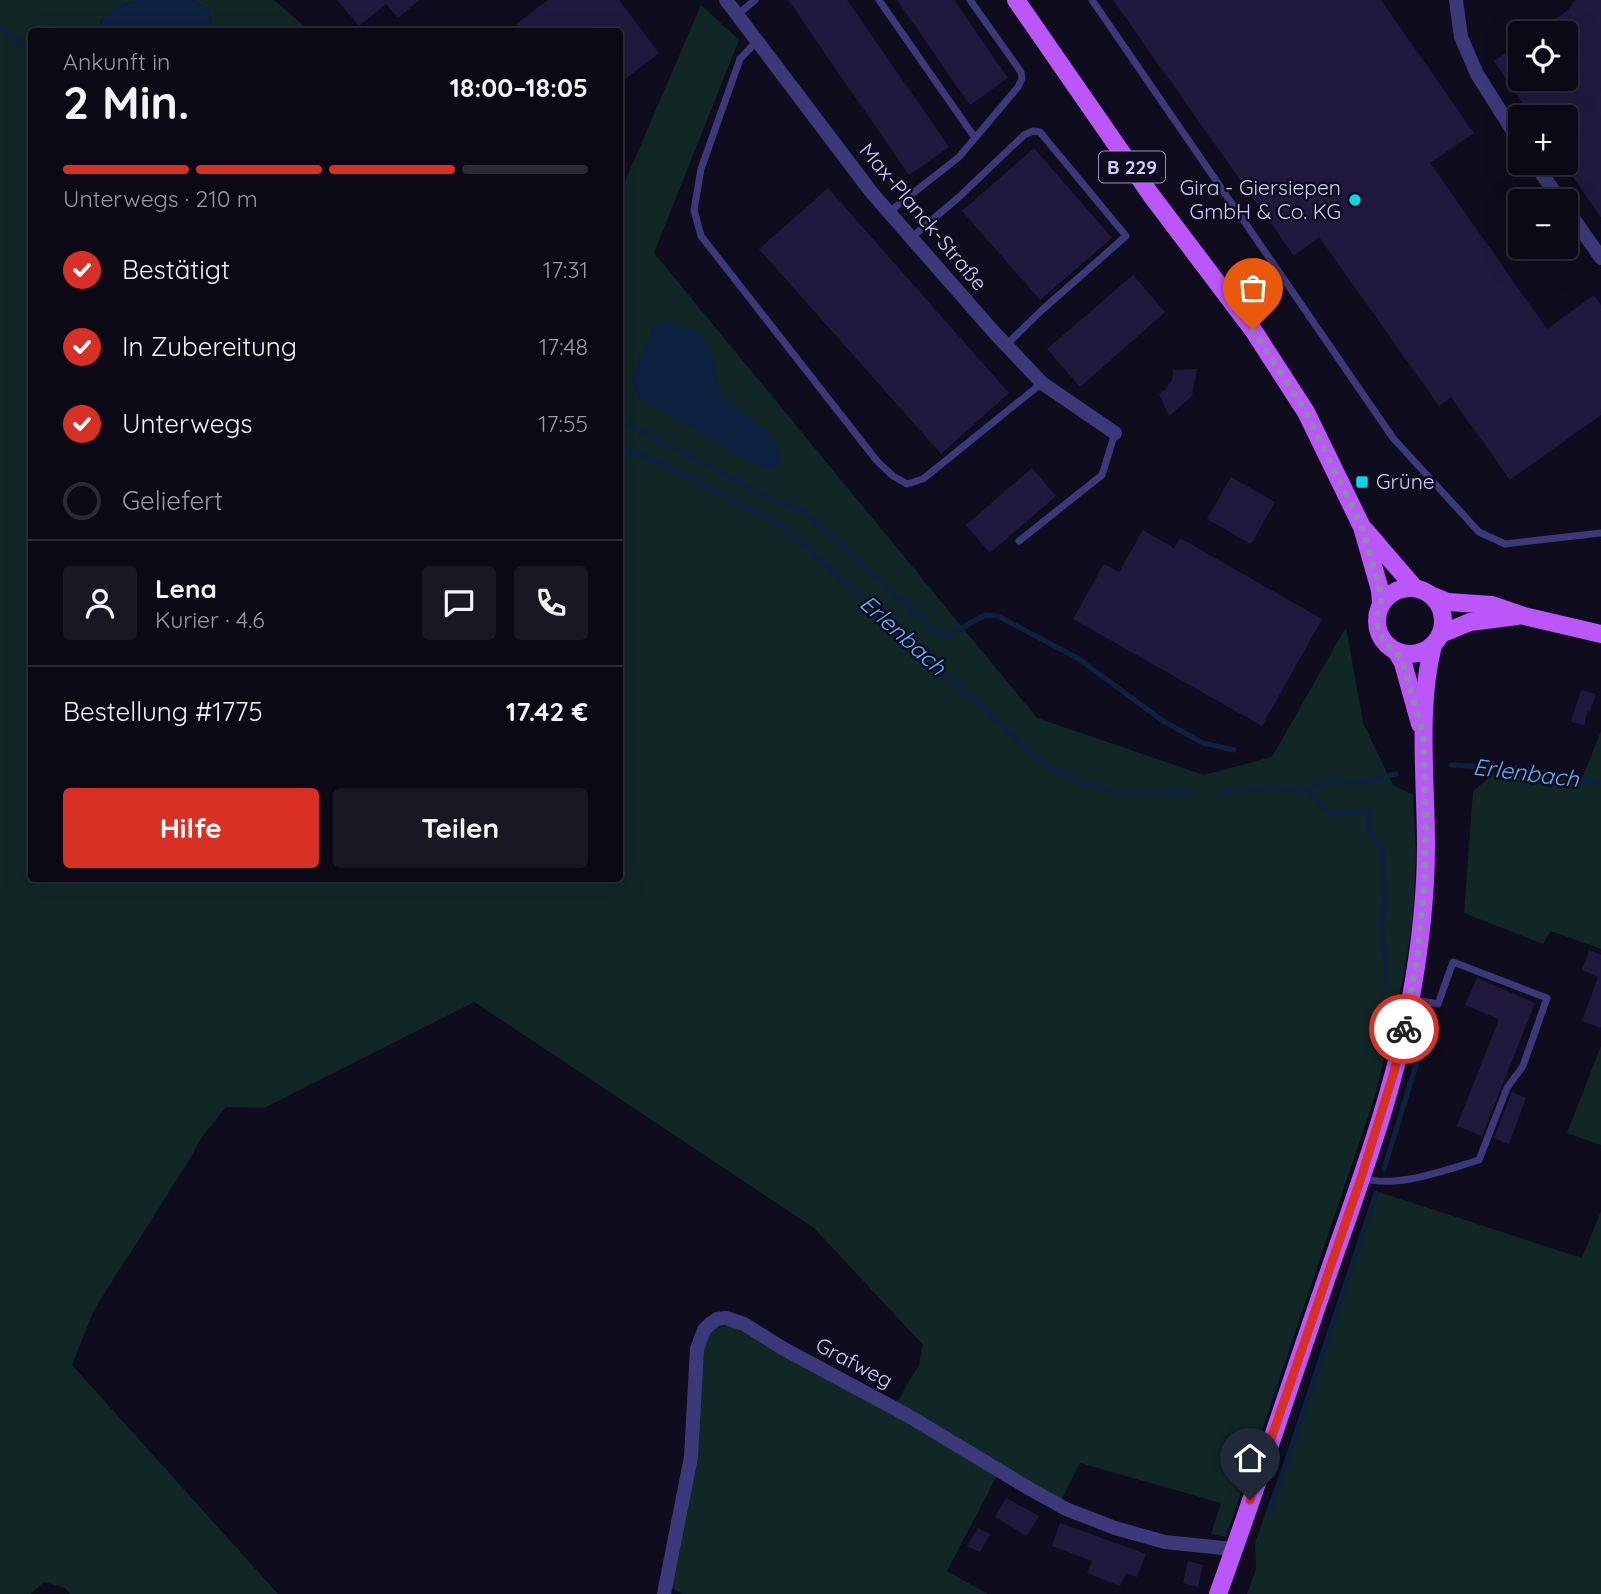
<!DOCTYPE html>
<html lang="de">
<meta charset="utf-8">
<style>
:root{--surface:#0b0916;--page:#191723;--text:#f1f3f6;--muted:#9a9aa1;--line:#2b2a35;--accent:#d93025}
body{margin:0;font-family:Quicksand,sans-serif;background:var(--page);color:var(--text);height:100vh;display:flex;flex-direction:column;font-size:26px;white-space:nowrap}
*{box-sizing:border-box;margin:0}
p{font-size:23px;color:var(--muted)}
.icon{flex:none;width:38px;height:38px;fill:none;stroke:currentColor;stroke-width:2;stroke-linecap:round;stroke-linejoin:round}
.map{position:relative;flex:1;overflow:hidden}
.sheet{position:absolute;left:28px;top:28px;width:595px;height:854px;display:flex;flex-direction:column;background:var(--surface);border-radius:7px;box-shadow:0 7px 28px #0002,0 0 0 2px var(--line)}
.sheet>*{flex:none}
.tools{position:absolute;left:1508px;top:21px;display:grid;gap:14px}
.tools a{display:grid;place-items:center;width:70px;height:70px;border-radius:7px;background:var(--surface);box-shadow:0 7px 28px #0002,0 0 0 2px var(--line);font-size:35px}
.pin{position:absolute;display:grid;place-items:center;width:60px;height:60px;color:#fff;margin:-72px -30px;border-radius:50% 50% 50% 0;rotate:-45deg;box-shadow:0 0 7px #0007}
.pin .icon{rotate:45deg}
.courier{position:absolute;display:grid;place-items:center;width:70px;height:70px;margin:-35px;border:5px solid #d93025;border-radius:50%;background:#fff;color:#222;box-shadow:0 2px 9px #0007}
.summary em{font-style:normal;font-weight:700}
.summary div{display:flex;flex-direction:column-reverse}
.summary{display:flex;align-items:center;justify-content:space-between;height:119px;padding:0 35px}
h1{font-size:46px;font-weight:700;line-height:52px}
.bar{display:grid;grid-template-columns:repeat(4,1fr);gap:10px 7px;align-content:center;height:84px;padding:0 35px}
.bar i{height:9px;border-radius:5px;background:var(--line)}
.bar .active{background:var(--accent)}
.bar p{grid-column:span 4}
.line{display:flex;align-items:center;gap:18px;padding:0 35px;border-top:2px solid var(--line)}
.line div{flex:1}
.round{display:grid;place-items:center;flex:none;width:74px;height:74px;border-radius:7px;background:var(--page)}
ol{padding:0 35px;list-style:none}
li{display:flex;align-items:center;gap:21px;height:77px}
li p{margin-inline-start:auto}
li .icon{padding:7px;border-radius:50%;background:var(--accent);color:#fff;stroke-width:4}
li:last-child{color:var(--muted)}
li i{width:38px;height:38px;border:4px solid var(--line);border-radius:50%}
.cta{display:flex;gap:14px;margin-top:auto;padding:14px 35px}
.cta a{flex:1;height:80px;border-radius:7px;background:var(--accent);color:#fff;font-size:28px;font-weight:700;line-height:80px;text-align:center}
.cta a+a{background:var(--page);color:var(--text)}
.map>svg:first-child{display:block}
.green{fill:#102726}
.water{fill:#0d2140}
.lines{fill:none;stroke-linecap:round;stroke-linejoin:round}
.stream{stroke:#0d2140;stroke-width:5}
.building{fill:#20193d}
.lane{stroke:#3b397a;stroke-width:7}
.street{stroke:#3b397a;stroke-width:14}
.primary{stroke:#bb56f8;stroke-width:18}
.done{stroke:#8c88af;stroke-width:7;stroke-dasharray:0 12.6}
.route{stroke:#d93025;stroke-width:9}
.poi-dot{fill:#09d6eb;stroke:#0f0c1d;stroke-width:2.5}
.labels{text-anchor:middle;stroke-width:5;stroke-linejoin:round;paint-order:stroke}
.shield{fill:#0f0c1d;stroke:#9692ba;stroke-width:2}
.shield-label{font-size:19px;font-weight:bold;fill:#d0cbfd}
.poi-label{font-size:21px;fill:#d0cbfd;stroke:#0f0c1d;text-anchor:end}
.street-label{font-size:21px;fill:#d0cbfd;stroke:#0f0c1d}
.water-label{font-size:23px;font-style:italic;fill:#5db2f9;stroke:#0f0c1d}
</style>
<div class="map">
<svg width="1601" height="1594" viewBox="0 0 1601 1594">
<rect width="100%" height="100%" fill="#0f0c1d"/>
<g class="green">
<path d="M0,0H139L125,4L102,19L98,31L32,32V878H620V193L701,5L739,40L654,253L1037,718L1204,775L1272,757L1346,627L1363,723L1393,785L1413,795L1416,852L1413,917L1404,974L1375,1096L1226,1537L1211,1534L1221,1503L1080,1463L1060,1502L895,1405L919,1365L923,1345L814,1228L474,1002L264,1108L226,1107L202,1137L185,1167L94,1310L72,1365L278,1594H70L65,1588L44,1582L30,1594H0Z"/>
<path d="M192,0H274L310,31H213L208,9Z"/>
<path d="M1601,731V949L1551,931L1543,944L1464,913L1473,791L1496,772L1581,781Z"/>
<path d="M1601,1046V1145L1567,1133Z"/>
<path d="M1379,1192L1582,1258L1601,1211V1594H1247L1256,1569L1255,1543Z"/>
<path d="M726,1326L742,1329L872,1401L997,1476L947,1571L988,1594H683L668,1586L699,1362C704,1345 706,1328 726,1326Z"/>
</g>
<g class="water">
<path d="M139,0H192L208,9L213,31H98C103,10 119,5 139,0Z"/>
<path d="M670,322L701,333L713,355L720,393L774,439L782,458L773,470L760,468L638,397L631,378L654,327Z"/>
</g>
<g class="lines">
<g class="stream">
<path d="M0,29L32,51"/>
<path d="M620,420L782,504L803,510L936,632L947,636L985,615L998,616L1079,659L1163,721L1203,743L1234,750"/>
<path d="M620,448L654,460L783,526L1040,761L1082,783L1114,791L1191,792"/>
<path d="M1451,765L1529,769L1601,783"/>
<path d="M1307,791L1329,813L1368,811L1370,832L1382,849L1385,906L1381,924L1386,961V985"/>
<path d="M1221,792L1274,788L1307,791L1322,783L1368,781L1396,774"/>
<path d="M1384,1169L1417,1062"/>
<path d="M1269,1514L1376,1193"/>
</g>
</g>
<g class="building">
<path d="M337,0H419L398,18L386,4L359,26Z"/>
<path d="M548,0H619L659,53L620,83V32H522L516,24Z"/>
<path d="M788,0H847L949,147L909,175Z"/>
<path d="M897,0H954L1008,78L970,105Z"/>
<path d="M1113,0H1381L1474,133L1430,163L1547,329L1594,295L1601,305V415L1510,480L1451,397L1439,406L1319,237L1294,256Z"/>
<path d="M1575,0H1601V218L1566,167V117H1532L1494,61L1521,43V79H1566V33H1535L1568,10Z"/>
<path d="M1034,148L1112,238L1040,300L962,211Z"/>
<path d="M828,188L1009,393L941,454L759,249Z"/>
<path d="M1133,275L1165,312L1080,387L1047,349Z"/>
<path d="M1197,369L1192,396L1169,416L1159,394L1165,390L1173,378V370Z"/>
<path d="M1032,468L1056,496L990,553L966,525Z"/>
<path d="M1231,477L1275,502L1251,544L1207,519Z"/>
<path d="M1143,530L1174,548L1180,538L1322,619L1262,726L1073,619L1104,564L1119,572Z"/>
<path d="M1581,690L1596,694L1590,711L1588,710L1584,725L1571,722Z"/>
<path d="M1589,950L1601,955V1028L1582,1021L1598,977L1582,970Z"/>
<path d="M1477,978L1535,1003L1482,1136L1457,1126L1499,1019L1465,1005Z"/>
<path d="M1512,1092L1526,1098L1509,1144L1494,1138Z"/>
<path d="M1006,1498L1039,1516L1027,1536L995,1517Z"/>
<path d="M1060,1523L1146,1554L1137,1577L1126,1573L1120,1586L1087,1573L1092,1561L1052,1546Z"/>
<path d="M978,1528L990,1534L980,1552L967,1546Z"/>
<path d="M1188,1561L1203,1565L1198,1587L1183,1583Z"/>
</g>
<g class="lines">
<g class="lane">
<path d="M879,0L975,138"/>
<path d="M1092,0L1393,438L1479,532L1505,544L1601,533"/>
<path d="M737,15L755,0"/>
<path d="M756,42L740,59L701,169L694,210L701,236L877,461L893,476L907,484L923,479L1042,383"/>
<path d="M889,212L959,157L1018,87L1022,79L1021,72L970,0"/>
<path d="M912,237L959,197L1024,135L1033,131L1040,132L1126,236L1042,310L1006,345"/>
<path d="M1019,541L1102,475L1115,433"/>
<path d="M1362,1178C1396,1189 1445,1170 1479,1160L1507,1088L1523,1066L1547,998L1453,962L1438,1004L1411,999"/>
</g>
<g class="street">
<path d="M726,0L872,193L992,330L1042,383L1115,433"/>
<path d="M1456,0L1461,37L1477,74L1521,144"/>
<path d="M1534,163L1561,201"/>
<path d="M1566,208L1601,258"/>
<path d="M664,1594L691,1457L697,1349L704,1330L710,1324L717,1319L726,1318L744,1324L784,1349L907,1415L1030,1489L1066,1509L1115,1528L1165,1542L1233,1549"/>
</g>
<g class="primary">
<path d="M1016,0L1151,195L1253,330L1306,412L1362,527L1380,590L1381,603"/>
<path d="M1365,530L1414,587"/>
<circle cx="1410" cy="621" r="33"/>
<path d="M1433,596L1448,602L1492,605L1524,616L1601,634"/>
<path d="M1441,634L1470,622L1517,616"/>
<path d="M1396,651L1403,663L1420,724"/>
<path d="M1218,1594C1256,1490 1290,1384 1326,1280C1358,1187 1394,1093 1411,997C1420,947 1426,895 1426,845C1426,780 1417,708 1433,645"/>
</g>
</g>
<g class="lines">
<path class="done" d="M1253,330L1306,412L1362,527L1380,590L1381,603L1376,619L1377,627L1383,642L1396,652L1403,663L1423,734L1426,828L1424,889L1417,960L1404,1029"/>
<path class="route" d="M1250,1500L1361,1178L1394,1072L1404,1029"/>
</g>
<g class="poi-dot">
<circle cx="1355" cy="200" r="7"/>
<rect x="1355" y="475" width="14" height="14" rx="3.5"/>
</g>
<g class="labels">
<rect class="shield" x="1099" y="151.5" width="66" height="31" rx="5"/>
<g class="shield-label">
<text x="1132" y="174">B 229</text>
</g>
<g class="poi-label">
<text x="1341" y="195">Gira - Giersiepen<tspan x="1341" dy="24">GmbH &amp; Co. KG</tspan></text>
<text x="1376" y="489" text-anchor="start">Grüne</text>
</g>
<g class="street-label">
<text transform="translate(923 217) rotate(50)" y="7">Max-Planck-Straße</text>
<text transform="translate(854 1363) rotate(28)" y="7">Grafweg</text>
</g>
<g class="water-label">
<text transform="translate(903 635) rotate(42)" y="8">Erlenbach</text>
<text transform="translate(1526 773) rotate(7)" y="8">Erlenbach</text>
</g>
</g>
</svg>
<div class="tools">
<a><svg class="icon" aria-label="locate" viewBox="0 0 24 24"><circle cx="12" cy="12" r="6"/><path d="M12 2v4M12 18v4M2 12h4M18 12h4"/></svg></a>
<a>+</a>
<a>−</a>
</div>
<div class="pin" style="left:1253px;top:330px;background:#ea580c"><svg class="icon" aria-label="bag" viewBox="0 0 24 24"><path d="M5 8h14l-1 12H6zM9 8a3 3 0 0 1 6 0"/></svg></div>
<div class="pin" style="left:1250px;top:1500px;background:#1f2937"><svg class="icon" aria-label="home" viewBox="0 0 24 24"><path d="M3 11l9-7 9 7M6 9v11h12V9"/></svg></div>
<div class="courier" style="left:1404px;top:1029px"><svg class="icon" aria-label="bike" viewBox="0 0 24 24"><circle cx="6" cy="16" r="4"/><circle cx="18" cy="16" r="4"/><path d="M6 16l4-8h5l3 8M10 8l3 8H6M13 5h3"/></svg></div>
<section class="sheet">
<div class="summary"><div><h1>2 Min.</h1><p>Ankunft in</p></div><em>18:00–18:05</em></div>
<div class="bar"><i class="active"></i><i class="active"></i><i class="active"></i><i></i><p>Unterwegs · 210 m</p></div>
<ol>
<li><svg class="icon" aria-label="check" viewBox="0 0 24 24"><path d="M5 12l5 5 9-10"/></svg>Bestätigt<p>17:31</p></li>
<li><svg class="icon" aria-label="check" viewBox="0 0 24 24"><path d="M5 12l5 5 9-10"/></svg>In Zubereitung<p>17:48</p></li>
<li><svg class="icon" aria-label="check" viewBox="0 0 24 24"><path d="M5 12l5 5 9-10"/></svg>Unterwegs<p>17:55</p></li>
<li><i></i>Geliefert</li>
</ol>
<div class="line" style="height:126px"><a class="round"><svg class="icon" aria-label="person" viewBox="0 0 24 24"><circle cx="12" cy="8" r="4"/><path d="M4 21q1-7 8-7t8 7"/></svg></a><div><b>Lena</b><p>Kurier · 4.6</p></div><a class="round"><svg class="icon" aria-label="chat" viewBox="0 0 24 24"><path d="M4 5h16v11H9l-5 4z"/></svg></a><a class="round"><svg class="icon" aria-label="phone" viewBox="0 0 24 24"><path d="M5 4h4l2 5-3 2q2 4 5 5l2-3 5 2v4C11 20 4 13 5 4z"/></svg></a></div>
<div class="line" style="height:91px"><div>Bestellung #1775</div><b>17.42 €</b></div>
<div class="cta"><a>Hilfe</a><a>Teilen</a></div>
</section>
</div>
